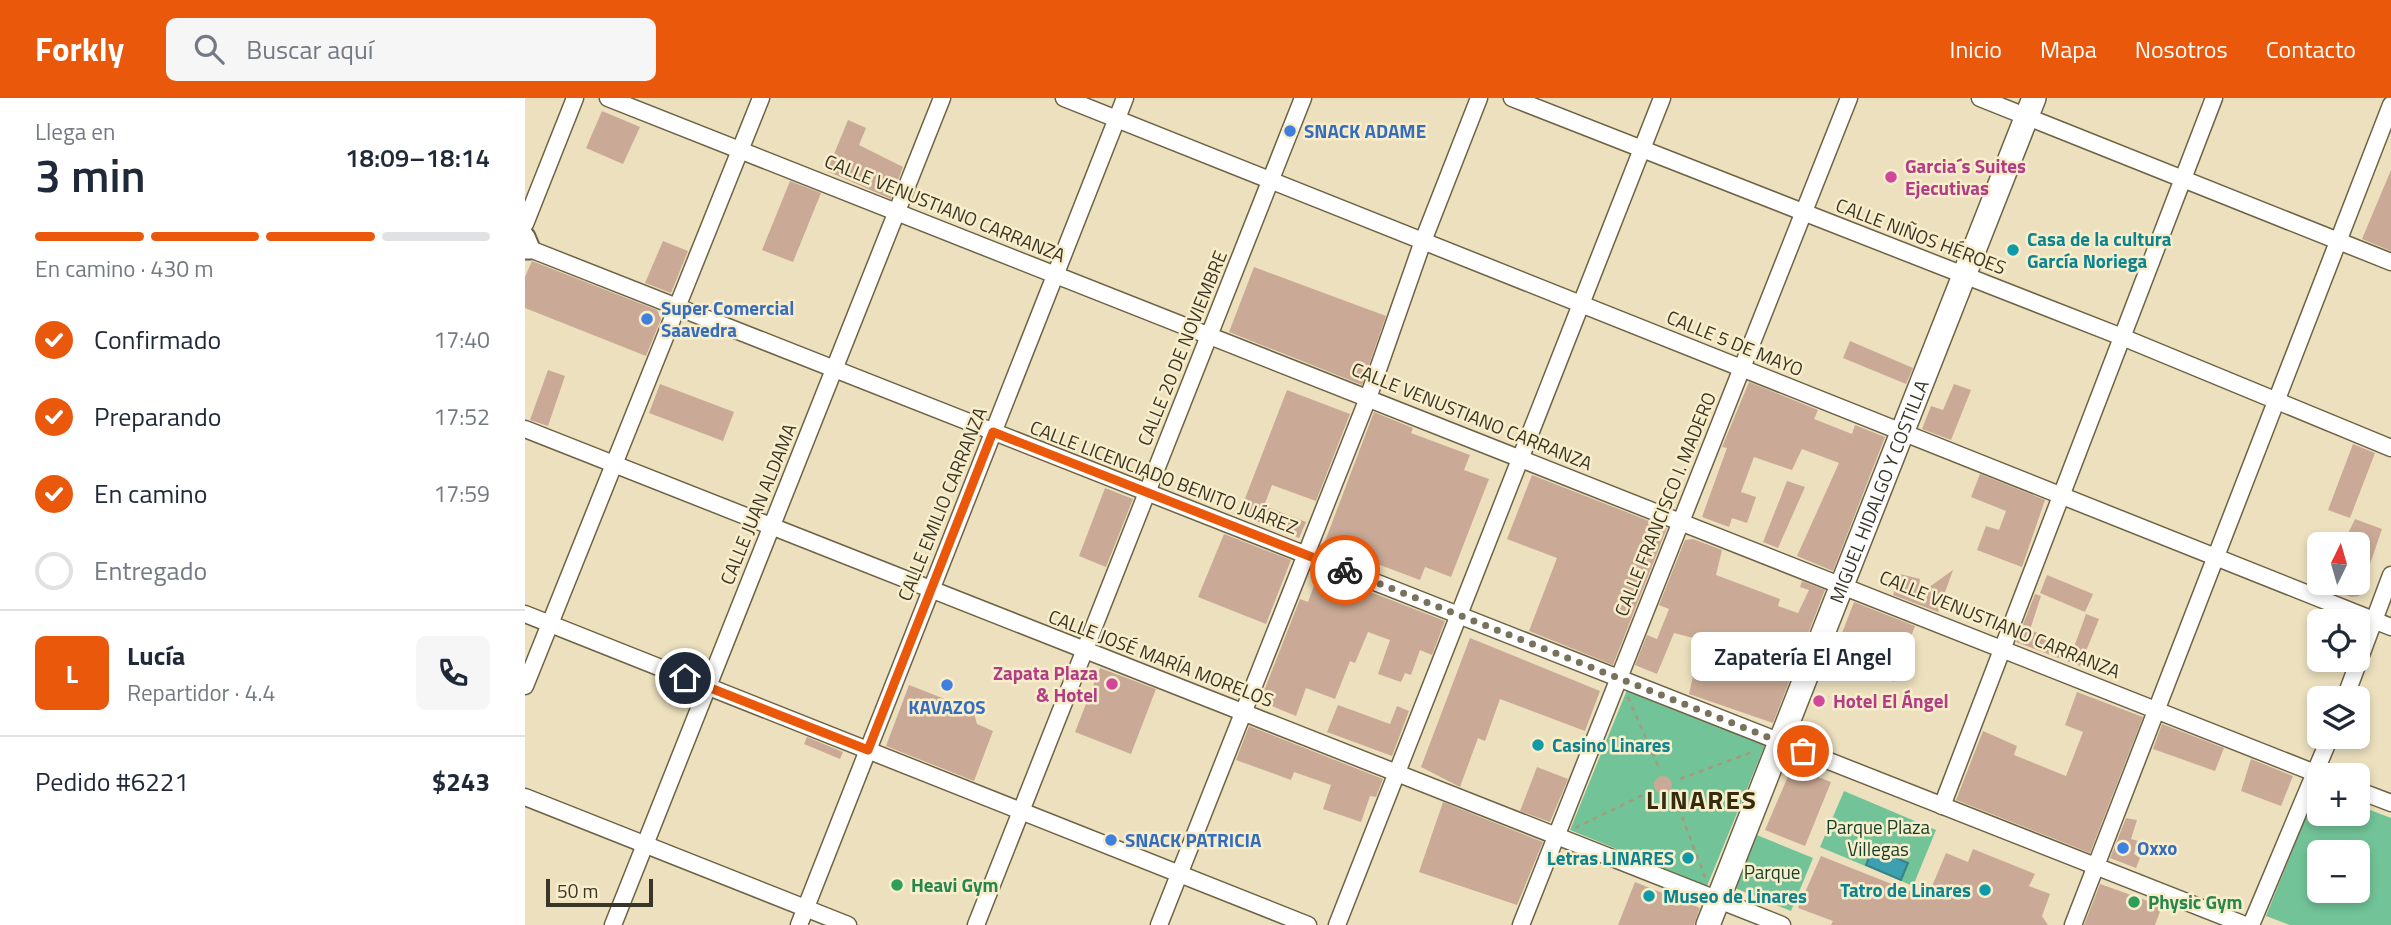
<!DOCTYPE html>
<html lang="es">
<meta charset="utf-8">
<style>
:root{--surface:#fff;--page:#f6f6f7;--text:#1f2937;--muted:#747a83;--line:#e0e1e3;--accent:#ea580c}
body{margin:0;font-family:"Titillium Web",sans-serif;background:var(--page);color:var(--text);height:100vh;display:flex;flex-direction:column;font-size:26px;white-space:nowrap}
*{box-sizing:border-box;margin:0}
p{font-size:23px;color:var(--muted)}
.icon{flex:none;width:38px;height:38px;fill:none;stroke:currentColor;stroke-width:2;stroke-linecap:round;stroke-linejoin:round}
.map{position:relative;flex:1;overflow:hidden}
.sheet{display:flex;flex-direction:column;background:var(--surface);width:525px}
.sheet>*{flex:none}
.needle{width:46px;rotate:5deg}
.tools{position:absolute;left:1782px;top:434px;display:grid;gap:14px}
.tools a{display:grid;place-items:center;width:63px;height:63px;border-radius:10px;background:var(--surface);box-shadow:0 4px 10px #0003;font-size:35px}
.scale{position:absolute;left:21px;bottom:18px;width:107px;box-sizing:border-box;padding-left:7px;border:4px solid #393527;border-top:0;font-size:19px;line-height:24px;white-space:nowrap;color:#393527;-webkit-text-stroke:5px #f9eecb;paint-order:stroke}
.pin{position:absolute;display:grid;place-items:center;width:60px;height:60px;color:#fff;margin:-30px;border:4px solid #fff;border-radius:50%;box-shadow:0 2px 7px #0007}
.courier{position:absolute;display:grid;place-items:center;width:70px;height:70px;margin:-35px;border:5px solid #ea580c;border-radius:50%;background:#fff;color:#222;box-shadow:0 2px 9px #0007}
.bubble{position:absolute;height:49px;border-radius:10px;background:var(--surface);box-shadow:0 4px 10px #0003;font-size:23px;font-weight:600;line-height:49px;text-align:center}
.head em{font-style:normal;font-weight:600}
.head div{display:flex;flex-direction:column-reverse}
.head{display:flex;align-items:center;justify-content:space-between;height:119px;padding:0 35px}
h1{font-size:46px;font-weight:600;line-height:52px}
.bar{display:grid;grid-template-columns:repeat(4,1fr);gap:10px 7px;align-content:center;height:84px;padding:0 35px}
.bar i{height:9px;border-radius:5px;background:var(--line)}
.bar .selected{background:var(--accent)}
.bar p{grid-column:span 4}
.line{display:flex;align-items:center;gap:18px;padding:0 35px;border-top:2px solid var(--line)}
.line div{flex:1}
.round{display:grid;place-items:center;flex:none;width:74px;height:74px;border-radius:10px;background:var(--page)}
ol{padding:0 35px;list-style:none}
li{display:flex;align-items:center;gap:21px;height:77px}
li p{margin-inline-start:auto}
li .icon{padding:7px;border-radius:50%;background:var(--accent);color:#fff;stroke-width:4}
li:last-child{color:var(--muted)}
li i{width:38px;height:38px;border:4px solid var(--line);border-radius:50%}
header{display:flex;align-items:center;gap:42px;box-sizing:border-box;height:98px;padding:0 35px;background:var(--accent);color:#fff}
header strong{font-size:33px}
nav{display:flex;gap:38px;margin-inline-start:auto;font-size:24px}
.search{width:490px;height:63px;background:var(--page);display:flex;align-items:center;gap:18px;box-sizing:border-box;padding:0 24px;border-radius:10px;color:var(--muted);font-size:26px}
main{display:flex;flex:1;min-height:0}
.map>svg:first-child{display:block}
.green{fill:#72c498;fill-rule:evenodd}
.water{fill:#3da0b0;stroke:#3c8087;stroke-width:2}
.building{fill:#caaa96}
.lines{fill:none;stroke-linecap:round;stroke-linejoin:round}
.minor-casing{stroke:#6d6344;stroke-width:19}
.tertiary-casing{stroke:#6d6344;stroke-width:23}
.secondary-casing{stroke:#6d6344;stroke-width:26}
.path{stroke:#a39a80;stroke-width:2.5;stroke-dasharray:5 5;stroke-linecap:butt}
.minor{stroke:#fff;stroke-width:16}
.tertiary{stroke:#fff;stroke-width:19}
.secondary{stroke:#fff;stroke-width:23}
.done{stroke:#78715c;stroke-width:7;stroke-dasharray:0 12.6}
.route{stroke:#ea580c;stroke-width:9}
.shop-dot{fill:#3f7fe0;stroke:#f9eecb;stroke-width:2.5}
.hotel-dot{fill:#d1479c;stroke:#f9eecb;stroke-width:2.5}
.culture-dot{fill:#0f9aa8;stroke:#f9eecb;stroke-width:2.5}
.leisure-dot{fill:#2e9e5b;stroke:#f9eecb;stroke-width:2.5}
.labels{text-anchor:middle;stroke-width:5;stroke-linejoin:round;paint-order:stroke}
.shop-label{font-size:19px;font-weight:bold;fill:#366cbe;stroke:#f9eecb;text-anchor:start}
.hotel-label{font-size:19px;font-weight:bold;fill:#b23c85;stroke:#f9eecb;text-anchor:start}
.street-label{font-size:19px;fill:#393527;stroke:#f9eecb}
.culture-label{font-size:19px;font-weight:bold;fill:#0d838f;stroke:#f9eecb;text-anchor:start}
.park-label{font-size:19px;fill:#153e2a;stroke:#f9eecb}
.leisure-label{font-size:19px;font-weight:bold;fill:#27864d;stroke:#f9eecb;text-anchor:start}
.district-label{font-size:26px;font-weight:bold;letter-spacing:2px;fill:#352c0e;stroke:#f9eecb}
</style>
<header>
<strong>Forkly</strong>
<div class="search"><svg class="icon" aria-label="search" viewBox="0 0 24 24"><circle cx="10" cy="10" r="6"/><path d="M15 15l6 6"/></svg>Buscar aquí</div>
<nav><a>Inicio</a><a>Mapa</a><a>Nosotros</a><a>Contacto</a></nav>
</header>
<main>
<section class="sheet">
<div class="head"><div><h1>3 min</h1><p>Llega en</p></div><em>18:09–18:14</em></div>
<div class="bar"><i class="selected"></i><i class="selected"></i><i class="selected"></i><i></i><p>En camino · 430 m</p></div>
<ol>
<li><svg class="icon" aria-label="check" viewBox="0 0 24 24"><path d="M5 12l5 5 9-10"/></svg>Confirmado<p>17:40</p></li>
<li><svg class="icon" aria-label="check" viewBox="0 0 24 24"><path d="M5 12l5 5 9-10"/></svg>Preparando<p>17:52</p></li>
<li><svg class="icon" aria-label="check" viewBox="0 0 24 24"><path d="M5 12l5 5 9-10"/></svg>En camino<p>17:59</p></li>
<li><i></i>Entregado</li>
</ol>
<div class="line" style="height:126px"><b class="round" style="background:var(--accent);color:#fff">L</b><div><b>Lucía</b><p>Repartidor · 4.4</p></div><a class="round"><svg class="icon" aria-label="phone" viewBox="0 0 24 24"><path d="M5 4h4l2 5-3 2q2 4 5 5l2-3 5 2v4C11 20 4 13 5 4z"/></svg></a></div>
<div class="line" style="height:91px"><div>Pedido #6221</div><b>$243</b></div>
</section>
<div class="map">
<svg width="1866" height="827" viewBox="0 0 1866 827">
<rect width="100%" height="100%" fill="#ece0be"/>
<g class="green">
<path d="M1102,592L1240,647L1182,788L1045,732Z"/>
<path d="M1792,691L1794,716H1832V707L1866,720V827H1765L1741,818ZM1794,754H1832V793H1794Z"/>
<path d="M1319,693L1411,732L1388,788L1295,749Z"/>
<path d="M1227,735L1288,760L1266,813L1205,788Z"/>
</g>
<path class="water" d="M1348,750L1383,765L1376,782L1341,767Z"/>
<g class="building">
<path d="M77,13L115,29L98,66L61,50Z"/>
<path d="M323,22L341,30L334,47L378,69L366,101L302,73Z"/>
<path d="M1866,72V153L1837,141Z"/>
<path d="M265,83L296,95L268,164L237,152Z"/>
<path d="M138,143L163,153L146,195L120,185Z"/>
<path d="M7,163L132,212L136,221L121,258L0,210V179Z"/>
<path d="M729,169L861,218L837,287L704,234Z"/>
<path d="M1325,243L1388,270L1381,286L1318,260Z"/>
<path d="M23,272L40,278L23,328L5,322Z"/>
<path d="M1224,284L1293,312L1289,321L1327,336L1330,327L1360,339L1308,473L1272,458L1314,365L1277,351L1267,372L1229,359L1216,394L1231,399L1222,425L1207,420L1204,429L1177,419L1202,350L1197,349Z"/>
<path d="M135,286L209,314L198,343L124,315Z"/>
<path d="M1429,286L1446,292L1426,342L1397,331L1406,308L1418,312Z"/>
<path d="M762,292L825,316L791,403L747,387L739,408L781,424L774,440L714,416Z"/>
<path d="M849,314L888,330L886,335L945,357L939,372L964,381L926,479L900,469L895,482L799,446Z"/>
<path d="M1828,346L1850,355L1825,420L1803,412Z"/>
<path d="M1455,376L1520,402L1497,469L1452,452L1461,428L1474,432L1481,413L1446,399Z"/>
<path d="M1007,377L1142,430L1088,567L1004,533L1032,460L982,441Z"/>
<path d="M1262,383L1280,389L1253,450L1238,444Z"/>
<path d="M580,390L608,401L581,469L554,458Z"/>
<path d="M1830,421L1857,431L1834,498L1826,499L1790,486L1832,485V446H1818Z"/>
<path d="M699,436L766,462L741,526L673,499Z"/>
<path d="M1168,441L1197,452L1191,477L1255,501L1253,508L1273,515L1284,492L1275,489L1277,483L1300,492L1248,625L1164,596L1176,542L1149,535L1132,576L1110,567L1122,537L1132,541L1144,511L1134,507L1160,442Z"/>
<path d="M1428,472L1413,514L1368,497L1375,476L1395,481L1393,497Z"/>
<path d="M794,474L920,523L907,557L895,552L886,577L880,575L876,584L853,576L865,542L843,534L830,565L825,563L810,601L781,590L771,618L735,603L775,501L783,504Z"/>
<path d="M1522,477L1568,496L1560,514L1515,495Z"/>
<path d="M1510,496L1516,498L1505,532L1549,549L1561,516L1574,521L1555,568L1491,544Z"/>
<path d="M1329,504L1390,528L1369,584L1307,561Z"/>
<path d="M945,540L1075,593L1060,633L975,601L960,643L953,640L935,689L896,669Z"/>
<path d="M575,570L631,591L606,656L550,634Z"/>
<path d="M384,587L448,612L452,626L468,633L449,683L361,648Z"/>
<path d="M1552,594L1618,619L1565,755L1431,702L1458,633L1492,648L1489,657L1541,678L1558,634L1540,627Z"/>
<path d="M813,607L865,626L872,608L884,613L867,658L802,634Z"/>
<path d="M1637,626L1699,650L1690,673L1628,651Z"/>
<path d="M724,628L858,681L851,699L845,698L836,724L798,711L806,687L769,674L766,682L711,662Z"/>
<path d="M282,639L318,654L315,661L279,646Z"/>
<path d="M1726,661L1768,678L1756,708L1716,693Z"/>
<path d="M1012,669L1043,681L1025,724L995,713Z"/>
<path d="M1267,669L1306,684L1280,748L1240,732Z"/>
<circle cx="1138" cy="687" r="9"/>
<path d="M918,704L1018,744L992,807L894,774Z"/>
<path d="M1601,720L1612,722L1606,741L1613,743L1609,756L1615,760L1611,770L1585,760Z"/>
<path d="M1448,751L1510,776L1504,788L1525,796L1517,818L1523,827H1306L1308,823L1273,810L1296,758L1402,800L1421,755L1443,764Z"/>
<path d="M1110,784L1175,810L1169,827H1093Z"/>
<path d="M1575,786L1637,808L1630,827H1559Z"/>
</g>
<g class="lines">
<defs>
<g id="minor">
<path d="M83,0L1795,677"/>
<path d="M539,0L1866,529"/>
<path d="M987,0L1597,239L1866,350"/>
<path d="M1455,0L1866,164"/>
<path d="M0,126L50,0"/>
<path d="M5,151L1720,827"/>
<path d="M0,331L1257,827"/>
<path d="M0,516L783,827"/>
<path d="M0,588L236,0"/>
<path d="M1820,600L1866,477"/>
<path d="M1832,692L1866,705"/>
<path d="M0,699L323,827"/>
<path d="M1417,708L1689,0"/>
<path d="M88,827L417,0"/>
<path d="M274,827L600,0"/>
<path d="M451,827L778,0"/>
<path d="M634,827L843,300L898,143L954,0"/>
<path d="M812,827L1137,0"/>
<path d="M996,827L1324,0"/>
<path d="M1548,827L1866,7"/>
<path d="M1726,827L1805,639"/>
</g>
<path id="tertiary" d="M0,139L5,151H0"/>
<g id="secondary">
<path id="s1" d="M1183,827L1509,0"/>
</g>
</defs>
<use href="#minor" class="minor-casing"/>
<use href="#tertiary" class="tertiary-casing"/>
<use href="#secondary" class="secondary-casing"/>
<g class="path">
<path d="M1103,599L1134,670"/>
<path d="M1155,681L1230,653"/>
<path d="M1150,700L1181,782"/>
<path d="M1050,730L1124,694"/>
</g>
<use href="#minor" class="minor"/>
<use href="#tertiary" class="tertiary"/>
<use href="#secondary" class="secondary"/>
</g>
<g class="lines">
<path class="done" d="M820,472L1278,653"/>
<path class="route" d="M160,580L343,652L468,334L820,472"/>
</g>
<g class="shop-dot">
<circle cx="765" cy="33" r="7"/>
<circle cx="122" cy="221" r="7"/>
<circle cx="422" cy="587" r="7"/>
<circle cx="586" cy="742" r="7"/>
<circle cx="1598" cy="750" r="7"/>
</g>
<g class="hotel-dot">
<circle cx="1366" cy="79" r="7"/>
<circle cx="587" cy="586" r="7"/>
<circle cx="1294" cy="603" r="7"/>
</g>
<g class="culture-dot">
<circle cx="1488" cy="152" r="7"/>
<circle cx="1013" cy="647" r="7"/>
<circle cx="1163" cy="760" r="7"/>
<circle cx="1460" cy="792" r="7"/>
<circle cx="1124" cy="798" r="7"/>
</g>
<g class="leisure-dot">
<circle cx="372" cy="787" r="7"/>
<circle cx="1609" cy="804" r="7"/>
</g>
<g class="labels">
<g class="shop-label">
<text x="779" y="40">SNACK ADAME</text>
<text x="136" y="217">Super Comercial<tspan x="136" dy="22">Saavedra</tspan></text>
<text x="422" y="616" text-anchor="middle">KAVAZOS</text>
<text x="600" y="749">SNACK PATRICIA</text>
<text x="1612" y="757">Oxxo</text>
</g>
<g class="hotel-label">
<text x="1380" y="75">Garcia´s Suites<tspan x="1380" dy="22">Ejecutivas</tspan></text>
<text x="573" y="582" text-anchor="end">Zapata Plaza<tspan x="573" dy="22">&amp; Hotel</tspan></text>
<text x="1308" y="610">Hotel El Ángel</text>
</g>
<g class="street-label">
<text transform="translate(420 110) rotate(22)" y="7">CALLE VENUSTIANO CARRANZA</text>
<text transform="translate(1396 138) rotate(21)" y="7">CALLE NIÑOS HÉROES</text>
<text transform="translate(1210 245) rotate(22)" y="7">CALLE 5 DE MAYO</text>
<text transform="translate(657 250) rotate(-68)" y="7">CALLE 20 DE NOVIEMBRE</text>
<text transform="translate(947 318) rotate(22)" y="7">CALLE VENUSTIANO CARRANZA</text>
<text transform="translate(639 379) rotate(21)" y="7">CALLE LICENCIADO BENITO JUÁREZ</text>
<text dy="7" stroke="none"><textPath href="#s1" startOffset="466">MIGUEL HIDALGO Y COSTILLA</textPath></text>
<text transform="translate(233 406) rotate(-68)" y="7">CALLE JUAN ALDAMA</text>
<text transform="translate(417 406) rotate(-68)" y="7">CALLE EMILIO CARRANZA</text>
<text transform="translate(1140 406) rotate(-68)" y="7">CALLE FRANCISCO I. MADERO</text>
<text transform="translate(1475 526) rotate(22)" y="7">CALLE VENUSTIANO CARRANZA</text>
<text transform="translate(636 560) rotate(21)" y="7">CALLE JOSÉ MARÍA MORELOS</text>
</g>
<g class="culture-label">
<text x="1502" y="148">Casa de la cultura<tspan x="1502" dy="22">García Noriega</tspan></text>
<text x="1027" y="654">Casino Linares</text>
<text x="1149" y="767" text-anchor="end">Letras LINARES</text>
<text x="1446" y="799" text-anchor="end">Tatro de Linares</text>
<text x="1138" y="805">Museo de Linares</text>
</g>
<g class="park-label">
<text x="1353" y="736">Parque Plaza<tspan x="1353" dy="22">Villegas</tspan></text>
<text x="1247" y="781">Parque</text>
</g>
<g class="leisure-label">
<text x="386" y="794">Heavi Gym</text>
<text x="1623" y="811">Physic Gym</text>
</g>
<g class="district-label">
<text x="1177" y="711">LINARES</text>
</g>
</g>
</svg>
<div class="tools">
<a><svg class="needle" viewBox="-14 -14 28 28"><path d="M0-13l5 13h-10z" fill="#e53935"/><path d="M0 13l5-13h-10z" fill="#747a83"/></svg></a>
<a><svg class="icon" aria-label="locate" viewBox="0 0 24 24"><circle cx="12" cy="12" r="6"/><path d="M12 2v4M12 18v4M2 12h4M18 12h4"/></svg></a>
<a><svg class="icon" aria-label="layers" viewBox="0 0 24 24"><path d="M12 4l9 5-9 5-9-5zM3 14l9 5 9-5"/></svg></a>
<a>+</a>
<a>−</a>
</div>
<div class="scale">50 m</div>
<div class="pin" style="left:1278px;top:653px;background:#ea580c"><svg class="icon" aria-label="bag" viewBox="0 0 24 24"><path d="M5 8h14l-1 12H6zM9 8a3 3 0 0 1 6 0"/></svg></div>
<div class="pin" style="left:160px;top:580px;background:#1f2937"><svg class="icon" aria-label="home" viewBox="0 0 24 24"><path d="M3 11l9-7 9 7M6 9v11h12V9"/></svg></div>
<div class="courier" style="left:820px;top:472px"><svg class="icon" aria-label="bike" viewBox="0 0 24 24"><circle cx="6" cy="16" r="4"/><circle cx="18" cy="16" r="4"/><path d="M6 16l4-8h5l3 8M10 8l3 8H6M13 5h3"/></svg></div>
<div class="bubble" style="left:1166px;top:534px;width:224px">Zapatería El Angel</div>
</div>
</main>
